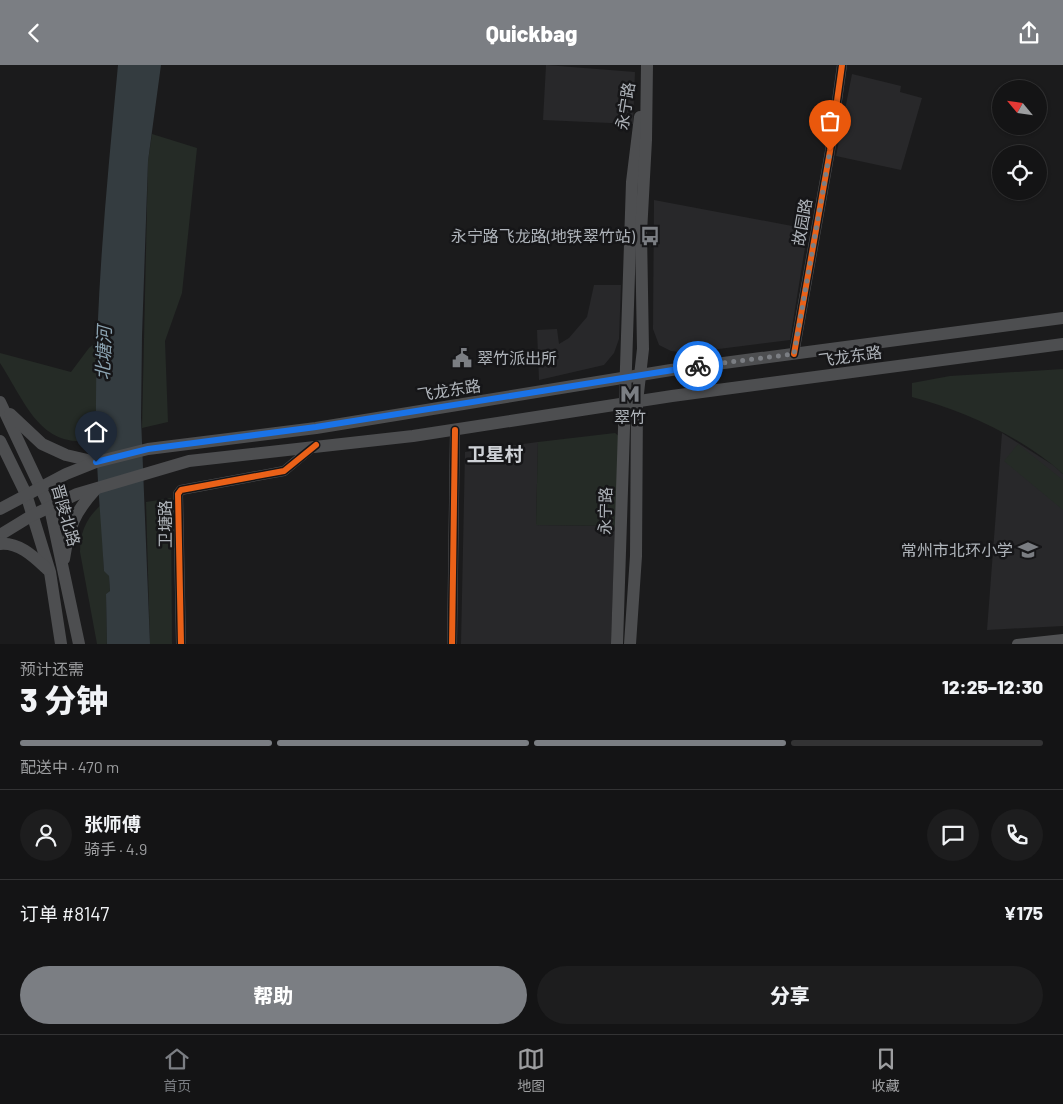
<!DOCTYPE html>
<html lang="zh">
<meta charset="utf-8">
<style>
:root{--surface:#141415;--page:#1d1d1e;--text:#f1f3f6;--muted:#9d9ea0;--line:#333334;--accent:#7b7e83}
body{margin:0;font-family:Barlow,"Noto Sans SC",sans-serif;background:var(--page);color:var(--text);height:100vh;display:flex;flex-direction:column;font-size:19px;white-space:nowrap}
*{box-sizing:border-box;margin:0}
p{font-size:16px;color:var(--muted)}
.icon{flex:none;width:28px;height:28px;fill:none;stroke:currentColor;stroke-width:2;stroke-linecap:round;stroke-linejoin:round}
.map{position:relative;height:579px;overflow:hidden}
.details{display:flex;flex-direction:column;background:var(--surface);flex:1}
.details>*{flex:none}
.needle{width:32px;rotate:299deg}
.tools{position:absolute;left:992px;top:15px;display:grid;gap:10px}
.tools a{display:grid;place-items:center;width:55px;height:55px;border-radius:50%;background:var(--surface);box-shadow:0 1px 4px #0004,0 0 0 1px var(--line);font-size:25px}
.pin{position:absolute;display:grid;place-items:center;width:42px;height:42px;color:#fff;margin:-51px -21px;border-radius:50% 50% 50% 0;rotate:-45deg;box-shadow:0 0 5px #0007}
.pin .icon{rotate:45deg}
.courier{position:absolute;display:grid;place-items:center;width:50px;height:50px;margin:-25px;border:4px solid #1a73e8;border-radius:50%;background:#fff;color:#222;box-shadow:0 1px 6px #0007}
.overview em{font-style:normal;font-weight:800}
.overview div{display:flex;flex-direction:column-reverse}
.overview{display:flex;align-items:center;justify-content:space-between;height:85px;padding:0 20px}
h1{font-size:32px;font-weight:800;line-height:38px}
.bar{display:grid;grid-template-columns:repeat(4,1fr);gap:8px 5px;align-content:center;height:60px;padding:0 20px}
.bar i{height:6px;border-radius:4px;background:var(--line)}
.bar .selected{background:var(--accent)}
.bar p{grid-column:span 4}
.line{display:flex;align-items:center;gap:12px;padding:0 20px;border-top:1px solid var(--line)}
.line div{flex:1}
.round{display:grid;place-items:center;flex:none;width:52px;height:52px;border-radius:26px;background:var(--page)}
.button{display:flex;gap:10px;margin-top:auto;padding:10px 20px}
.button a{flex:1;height:58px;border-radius:30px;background:var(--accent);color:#fff;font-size:20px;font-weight:800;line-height:58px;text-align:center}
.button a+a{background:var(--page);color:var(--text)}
header{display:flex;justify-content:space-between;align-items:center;height:65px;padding:0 20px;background:var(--accent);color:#fff;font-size:22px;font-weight:800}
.dock{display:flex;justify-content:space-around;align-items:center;height:70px;border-top:1px solid var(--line);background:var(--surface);font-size:14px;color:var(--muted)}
.dock a{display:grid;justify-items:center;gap:2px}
.dock .selected{color:var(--accent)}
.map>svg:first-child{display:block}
.built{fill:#28282a}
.green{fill:#252b26}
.water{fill:#343c40}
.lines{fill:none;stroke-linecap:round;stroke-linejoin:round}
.minor{stroke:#515254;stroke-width:10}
.major{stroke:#4d4e50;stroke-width:12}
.cycleway-casing{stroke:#161618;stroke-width:9}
.cycleway{stroke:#ea6118;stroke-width:6}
.done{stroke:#7b7e83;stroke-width:5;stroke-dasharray:0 9}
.route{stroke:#1a73e8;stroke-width:6}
.labels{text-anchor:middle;stroke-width:5;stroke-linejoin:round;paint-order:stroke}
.street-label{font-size:16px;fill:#afb4ba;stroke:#161618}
.poi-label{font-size:16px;fill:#afb4ba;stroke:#161618;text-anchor:end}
.water-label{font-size:18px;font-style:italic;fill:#8ba3b1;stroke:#161618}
.quarter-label{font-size:19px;font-weight:bold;fill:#cfd2d7;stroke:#161618}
</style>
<header><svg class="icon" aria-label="back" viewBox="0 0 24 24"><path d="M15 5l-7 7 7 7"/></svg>Quickbag<svg class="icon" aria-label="share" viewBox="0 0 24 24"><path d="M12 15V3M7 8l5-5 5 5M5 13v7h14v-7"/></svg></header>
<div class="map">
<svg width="1063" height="579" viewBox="0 0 1063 579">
<rect width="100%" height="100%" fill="#1b1b1c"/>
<g class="built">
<path d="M546,0L635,7L633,59L543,55Z"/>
<path d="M852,9L901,21L900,27L922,33L901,105L836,91Z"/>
<path d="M654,135L808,164L790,275L687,288L671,286L659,280L653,264Z"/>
<path d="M594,220H621L619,274L614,288L604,300L539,315L537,265L557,264L559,279L569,273L587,252Z"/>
<path d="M1002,368L1053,400L1063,409V561L987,565Z"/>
<path d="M538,377L536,460L615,461L611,579H461L465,387Z"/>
</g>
<g class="green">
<path d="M152,69L197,83L182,228L165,276L168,357L142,363L148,96Z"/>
<path d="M97,276V374C41,387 26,338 0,298V288L71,307L89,283Z"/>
<path d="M1063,304V409C1022,372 965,346 912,332V318L950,311Z"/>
<path d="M615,368L620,372L615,461L536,460L538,377Z"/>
<path d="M1018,379L1063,415V445L1004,396Z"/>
<path d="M171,433L172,579H150L146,437Z"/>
<path d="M101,440L104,505L109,511L110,526L106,529L107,579H97L80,487C80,468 86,453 101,440Z"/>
</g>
<path class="water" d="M118,0H161L148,96L142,271L141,353L150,579H107L106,529L110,526L109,511L104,506C101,455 96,405 96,355C95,236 107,118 118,0Z"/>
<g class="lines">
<g class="minor">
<path d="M794,289L830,86L842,0"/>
<path d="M181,579L178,429L181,425L284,406L314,381"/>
<path d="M452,579L455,365"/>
<path d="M1017,579L1063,574"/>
</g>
<g class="major">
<path d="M0,337L50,443L79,579"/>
<path d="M10,349L42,379L66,390L96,397"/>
<path d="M0,376L26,429L50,507L61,579"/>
<path d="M0,444L66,409L96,397L148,384L316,363L671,305L1063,253"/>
<path d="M0,470L31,451L77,429L189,396L413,371L672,331L1063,279"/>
<path d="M0,479C19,477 34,492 47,504"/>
<path d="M64,494C69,462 74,448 95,425"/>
<path d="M617,579L632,117L640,52"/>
<path d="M630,579L636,491L637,337L643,284L641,168L646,75L647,0"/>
</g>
<defs>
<g id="cycleway">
<path d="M794,289L830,86L842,0"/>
<path d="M181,579L178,429L181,425L284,406L316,380"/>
<path d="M452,579L455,365"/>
</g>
</defs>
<use href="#cycleway" class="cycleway-casing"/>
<use href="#cycleway" class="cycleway"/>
</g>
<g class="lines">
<path class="done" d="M698,301L794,289L830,86"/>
<path class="route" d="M96,397L148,384L316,362L698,301"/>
</g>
<defs>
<symbol id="bus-bare" viewBox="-9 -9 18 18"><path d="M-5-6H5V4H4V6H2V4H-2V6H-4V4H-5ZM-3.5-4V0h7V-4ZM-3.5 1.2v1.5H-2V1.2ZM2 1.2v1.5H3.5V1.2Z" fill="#7b7e83" stroke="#161618" stroke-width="2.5" paint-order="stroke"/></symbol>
<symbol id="civic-bare" viewBox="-9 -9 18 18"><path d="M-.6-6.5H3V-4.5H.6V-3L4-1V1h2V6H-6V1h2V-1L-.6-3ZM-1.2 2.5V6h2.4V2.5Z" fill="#7b7e83" stroke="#161618" stroke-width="2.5" paint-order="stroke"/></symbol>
<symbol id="metro-bare" viewBox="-9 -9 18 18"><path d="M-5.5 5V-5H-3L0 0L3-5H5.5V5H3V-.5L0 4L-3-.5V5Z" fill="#7b7e83" stroke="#161618" stroke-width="2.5" paint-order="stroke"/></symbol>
<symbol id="school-bare" viewBox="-9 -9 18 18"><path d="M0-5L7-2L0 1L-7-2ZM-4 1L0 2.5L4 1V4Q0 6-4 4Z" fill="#7b7e83" stroke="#161618" stroke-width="2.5" paint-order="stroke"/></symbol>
</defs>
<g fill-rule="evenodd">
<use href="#bus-bare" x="636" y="157" width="28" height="28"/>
<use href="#civic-bare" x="448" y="279" width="28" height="28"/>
<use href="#metro-bare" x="616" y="315" width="28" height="28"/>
<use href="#school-bare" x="1014" y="471" width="28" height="28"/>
</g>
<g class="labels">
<g class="street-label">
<text transform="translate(625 41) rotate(-81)" y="6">永宁路</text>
<text transform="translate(802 157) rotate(-80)" y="6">故园路</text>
<text transform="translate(850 291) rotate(-8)" y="6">飞龙东路</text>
<text transform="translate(449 325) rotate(-9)" y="6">飞龙东路</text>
<text transform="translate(605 446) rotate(-89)" y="6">永宁路</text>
<text transform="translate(66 450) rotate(74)" y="6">晋陵北路</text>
<text transform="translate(165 459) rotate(-90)" y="6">卫塘路</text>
</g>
<g class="poi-label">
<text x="635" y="177">永宁路飞龙路(地铁翠竹站)</text>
<text x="477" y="299" text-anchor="start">翠竹派出所</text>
<text x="630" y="358" text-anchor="middle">翠竹</text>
<text x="1013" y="491">常州市北环小学</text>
</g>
<g class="water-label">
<text transform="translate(104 288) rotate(-88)" y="6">北塘河</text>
</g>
<g class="quarter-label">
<text x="495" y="396">卫星村</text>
</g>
</g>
</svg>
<div class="tools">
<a><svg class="needle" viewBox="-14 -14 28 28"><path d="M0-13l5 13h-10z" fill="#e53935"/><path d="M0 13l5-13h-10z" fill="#9d9ea0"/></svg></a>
<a><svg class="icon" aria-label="locate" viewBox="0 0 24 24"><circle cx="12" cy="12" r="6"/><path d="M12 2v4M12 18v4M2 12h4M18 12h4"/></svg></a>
</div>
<div class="pin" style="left:830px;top:86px;background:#ea580c"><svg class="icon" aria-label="bag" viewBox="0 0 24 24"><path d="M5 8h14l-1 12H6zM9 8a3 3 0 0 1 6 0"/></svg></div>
<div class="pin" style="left:96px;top:397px;background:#1f2937"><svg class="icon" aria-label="home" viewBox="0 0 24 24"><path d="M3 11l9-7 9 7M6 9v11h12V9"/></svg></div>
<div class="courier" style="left:698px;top:301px"><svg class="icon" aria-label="bike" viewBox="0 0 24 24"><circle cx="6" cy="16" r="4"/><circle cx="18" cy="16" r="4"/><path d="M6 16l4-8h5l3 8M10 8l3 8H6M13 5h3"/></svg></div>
</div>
<section class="details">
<div class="overview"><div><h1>3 分钟</h1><p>预计还需</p></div><em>12:25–12:30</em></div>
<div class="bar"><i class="selected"></i><i class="selected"></i><i class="selected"></i><i></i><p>配送中 · 470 m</p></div>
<div class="line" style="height:90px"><a class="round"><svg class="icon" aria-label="person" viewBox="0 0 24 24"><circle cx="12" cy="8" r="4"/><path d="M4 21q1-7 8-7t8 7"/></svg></a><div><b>张师傅</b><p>骑手 · 4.9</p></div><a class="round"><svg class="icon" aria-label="chat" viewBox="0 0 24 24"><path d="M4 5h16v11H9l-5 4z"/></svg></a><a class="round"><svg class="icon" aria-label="phone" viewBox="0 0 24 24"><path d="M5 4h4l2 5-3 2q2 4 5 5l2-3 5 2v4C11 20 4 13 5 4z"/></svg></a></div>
<div class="line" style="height:65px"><div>订单 #8147</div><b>¥175</b></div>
<div class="button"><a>帮助</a><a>分享</a></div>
</section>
<nav class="dock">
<a class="selected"><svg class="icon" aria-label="home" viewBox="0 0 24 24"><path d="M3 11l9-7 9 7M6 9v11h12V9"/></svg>首页</a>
<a><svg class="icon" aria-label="map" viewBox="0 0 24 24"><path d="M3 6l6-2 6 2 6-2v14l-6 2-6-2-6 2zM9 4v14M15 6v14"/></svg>地图</a>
<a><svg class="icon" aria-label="saved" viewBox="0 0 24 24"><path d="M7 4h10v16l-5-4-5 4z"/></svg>收藏</a>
</nav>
